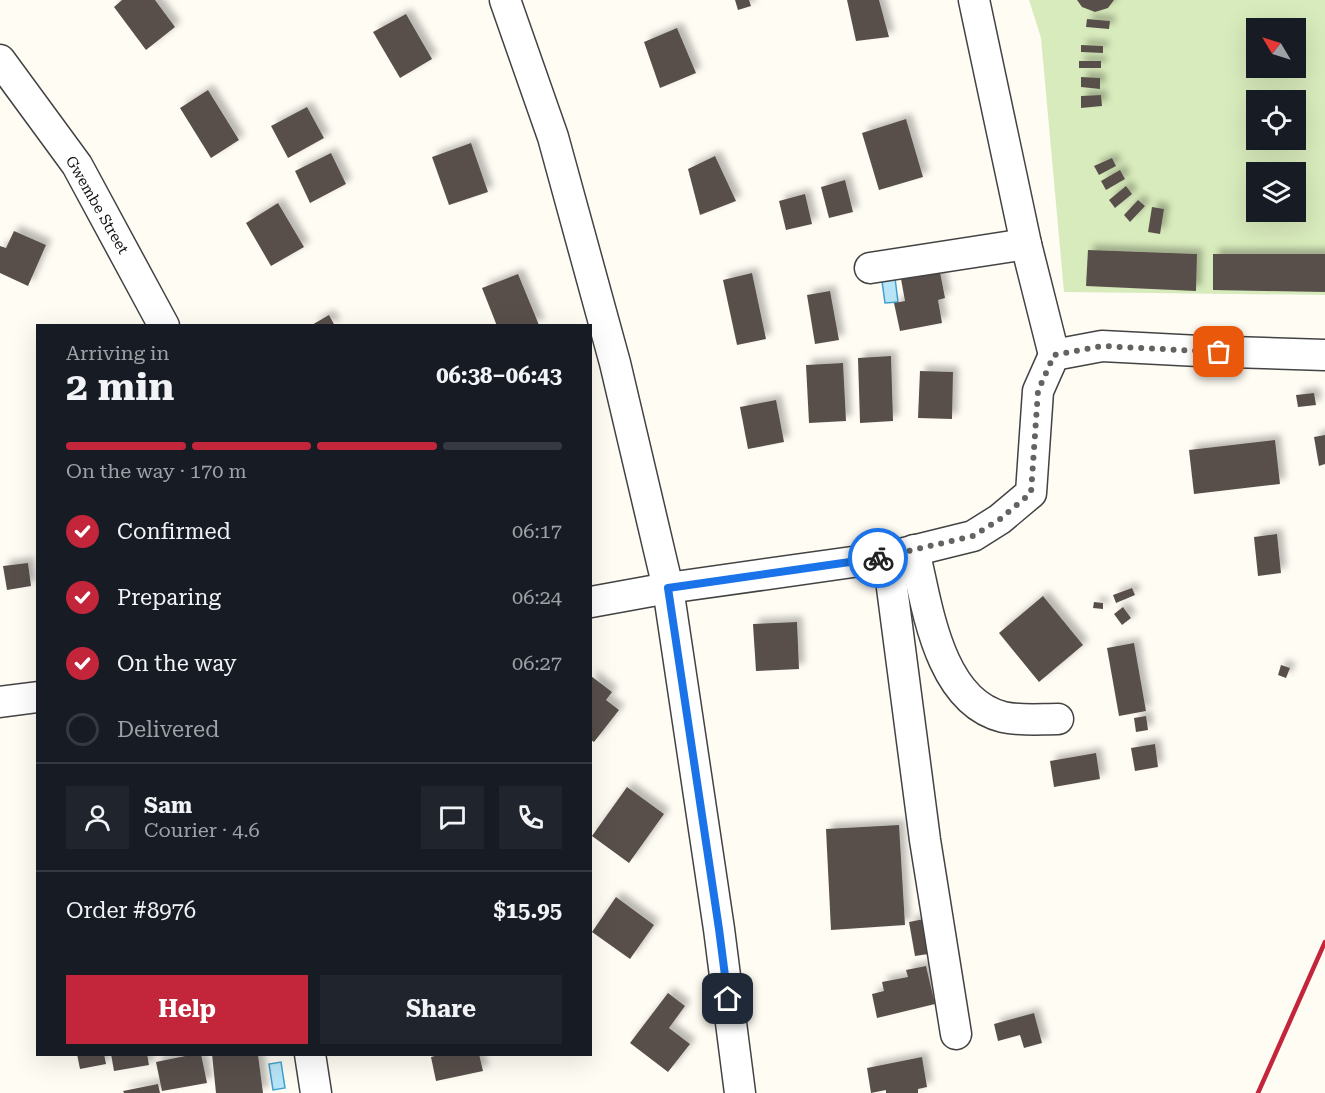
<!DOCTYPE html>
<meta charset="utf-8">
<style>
:root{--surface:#171b24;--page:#20242c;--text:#f1f3f6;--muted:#9ea1a6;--line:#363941;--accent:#c3263a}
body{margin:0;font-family:"Roboto Serif",serif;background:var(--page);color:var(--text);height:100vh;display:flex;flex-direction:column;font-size:22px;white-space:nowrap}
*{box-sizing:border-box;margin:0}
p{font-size:20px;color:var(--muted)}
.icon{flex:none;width:33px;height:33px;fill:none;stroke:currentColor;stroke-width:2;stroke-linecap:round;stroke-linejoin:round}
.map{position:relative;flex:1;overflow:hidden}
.sheet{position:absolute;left:36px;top:324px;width:556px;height:732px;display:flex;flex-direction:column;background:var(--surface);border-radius:0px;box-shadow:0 6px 24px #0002}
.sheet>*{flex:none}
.needle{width:39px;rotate:308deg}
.tools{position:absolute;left:1246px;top:18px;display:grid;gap:12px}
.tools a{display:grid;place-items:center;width:60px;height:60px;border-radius:0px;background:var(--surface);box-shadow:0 6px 24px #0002;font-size:30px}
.pin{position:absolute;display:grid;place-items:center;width:51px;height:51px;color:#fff;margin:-26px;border-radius:12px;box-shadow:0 3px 9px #0006}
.courier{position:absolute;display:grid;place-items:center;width:60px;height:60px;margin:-30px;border:4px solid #1a73e8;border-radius:50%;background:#fff;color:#222;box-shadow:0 2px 8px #0007}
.head em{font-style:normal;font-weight:700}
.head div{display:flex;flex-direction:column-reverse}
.head{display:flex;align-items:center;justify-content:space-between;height:102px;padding:0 30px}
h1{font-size:39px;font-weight:700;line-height:45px}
.bar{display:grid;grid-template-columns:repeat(4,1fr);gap:9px 6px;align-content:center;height:72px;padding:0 30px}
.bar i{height:8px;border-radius:4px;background:var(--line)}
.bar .active{background:var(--accent)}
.bar p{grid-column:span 4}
.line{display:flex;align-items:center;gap:15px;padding:0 30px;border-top:2px solid var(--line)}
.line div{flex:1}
.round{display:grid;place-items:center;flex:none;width:63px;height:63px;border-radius:0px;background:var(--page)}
ol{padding:0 30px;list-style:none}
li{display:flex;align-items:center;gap:18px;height:66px}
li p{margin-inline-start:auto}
li .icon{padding:6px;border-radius:50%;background:var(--accent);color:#fff;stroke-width:4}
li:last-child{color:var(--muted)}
li i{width:33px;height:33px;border:3px solid var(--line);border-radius:50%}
.cta{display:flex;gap:12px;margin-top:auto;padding:12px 30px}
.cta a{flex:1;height:69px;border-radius:0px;background:var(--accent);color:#fff;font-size:24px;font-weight:700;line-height:69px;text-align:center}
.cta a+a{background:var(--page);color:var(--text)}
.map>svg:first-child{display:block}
.green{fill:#d8ebbc;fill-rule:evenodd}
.water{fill:#b8e4f7;stroke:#3ea0cf;stroke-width:1.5}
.building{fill:#59504c;filter:url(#shadow)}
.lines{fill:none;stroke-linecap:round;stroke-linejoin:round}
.minor-casing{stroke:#434343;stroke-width:33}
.minor{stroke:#fff;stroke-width:30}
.rail{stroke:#c3263a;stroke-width:4.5}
.done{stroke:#646360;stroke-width:6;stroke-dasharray:0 10.8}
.route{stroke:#1a73e8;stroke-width:8}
.labels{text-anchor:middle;stroke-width:6;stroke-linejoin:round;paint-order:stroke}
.street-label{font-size:15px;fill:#101010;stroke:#fff}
</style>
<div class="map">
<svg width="1325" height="1093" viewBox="0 0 1325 1093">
<defs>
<filter id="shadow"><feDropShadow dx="5.5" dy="-5.5" stdDeviation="3" flood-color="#0004"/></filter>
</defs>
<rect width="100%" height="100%" fill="#fffcf4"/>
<path class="green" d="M1029,0H1325V295L1064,292L1041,38ZM1257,28H1296V68H1257ZM1257,100H1296V140H1257ZM1257,172H1296V212H1257Z"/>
<g class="water">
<path d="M894,270L898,302L885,303L881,274Z"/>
<path d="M281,1062L285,1088L273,1090L269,1064Z"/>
</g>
<g class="building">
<path d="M122,0H155L175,27L146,50L114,7Z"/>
<path d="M735,0H749L751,6L738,10Z"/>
<path d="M847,0H879L889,37L856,41Z"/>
<path d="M1077,0H1114L1108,8L1095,12L1082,7Z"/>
<path d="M406,14L432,59L400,78L373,32Z"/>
<path d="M1087,19L1110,21L1109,29L1086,27Z"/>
<path d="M677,28L696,73L660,88L644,42Z"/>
<path d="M1081,45L1103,46V53L1081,52Z"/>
<rect x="1079" y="61" width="22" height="7"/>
<path d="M1081,77L1100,78V89L1081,87Z"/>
<path d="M208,90L239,140L211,158L180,108Z"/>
<path d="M1101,95L1102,106L1081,108V96Z"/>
<path d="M307,107L324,138L288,158L271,126Z"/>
<path d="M906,119L923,177L879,190L862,133Z"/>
<path d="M471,143L488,192L449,205L432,157Z"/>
<path d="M331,153L346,184L310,203L295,171Z"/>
<path d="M715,156L736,201L700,215L688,169Z"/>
<path d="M1112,158L1116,166L1099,175L1094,166Z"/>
<path d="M1120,170L1125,179L1106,190L1101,181Z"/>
<path d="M845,180L853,212L829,218L821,187Z"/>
<path d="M1126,186L1132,194L1115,208L1109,200Z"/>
<path d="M805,194L812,224L786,230L779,201Z"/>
<path d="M1138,200L1145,206L1130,222L1124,215Z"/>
<path d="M278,203L304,247L271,266L246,223Z"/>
<path d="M1152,207L1164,209L1160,234L1148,232Z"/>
<path d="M14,231L46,245L28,286L0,273V246L6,248Z"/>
<path d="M1088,250L1197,254L1196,291L1086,286Z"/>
<path d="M1213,254H1325V292L1213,290Z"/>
<path d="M940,272L945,298L938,300L942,323L900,331L894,303L905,301L901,279Z"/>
<path d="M752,273L766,339L737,345L723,280Z"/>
<path d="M518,274L539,325L497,326L482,288Z"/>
<path d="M830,291L839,340L815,344L807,295Z"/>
<path d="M329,315L335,326H310Z"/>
<path d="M891,356L893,421L860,423L858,358Z"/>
<path d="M843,363L846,421L809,423L806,365Z"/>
<path d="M920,371L953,372L952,419L918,418Z"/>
<path d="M1314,393L1316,405L1298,407L1296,395Z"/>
<path d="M776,400L784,442L748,449L740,407Z"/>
<path d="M1325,435V464L1319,466L1314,437Z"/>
<path d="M1275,440L1280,484L1194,494L1189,450Z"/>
<path d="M1277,534L1281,573L1258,576L1254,537Z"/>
<path d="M28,563L31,586L7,590L3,566Z"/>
<path d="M1132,588L1135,595L1116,603L1113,595Z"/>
<path d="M1043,596L1083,645L1039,682L999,633Z"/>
<path d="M1094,602L1103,603V609L1093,608Z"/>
<path d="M1123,607L1131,618L1122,625L1114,614Z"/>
<path d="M797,622L799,669L756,671L753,624Z"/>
<path d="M1134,643L1146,711L1119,716L1107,648Z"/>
<path d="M1281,665L1290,668L1286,678L1278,675Z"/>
<path d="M591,676L612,692L606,700L619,710L594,742L591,740Z"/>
<path d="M1146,716L1148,730L1136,732L1134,718Z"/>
<path d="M1155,744L1158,767L1135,771L1131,748Z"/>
<path d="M1096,753L1100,779L1054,787L1050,761Z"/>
<path d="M627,787L664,814L629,863L592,836Z"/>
<path d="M899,825L905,925L831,930L826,829Z"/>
<path d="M616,897L654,925L630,959L592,932Z"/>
<path d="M929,918L935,953L915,956L909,922Z"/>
<path d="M926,966L935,1004L877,1018L872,994L884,991L882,982L908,977L906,970Z"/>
<path d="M668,993L685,1006L669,1028L690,1044L668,1072L630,1043Z"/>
<path d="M1034,1013L1042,1043L1024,1048L1020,1035L998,1041L994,1024Z"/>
<path d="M77,1054H104L106,1064L80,1069Z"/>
<path d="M111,1054H147L149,1065L114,1071Z"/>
<path d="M195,1054H201L207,1083L162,1091L156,1062Z"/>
<path d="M212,1054L258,1055L263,1093H216Z"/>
<path d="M442,1054H479L483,1071L436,1081L431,1057Z"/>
<path d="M922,1057L927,1087L918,1089V1093H886V1090L871,1093L867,1068Z"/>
<path d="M158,1084L160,1093H124L123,1091Z"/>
</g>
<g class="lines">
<defs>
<g id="minor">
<path d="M505,0L553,137L615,363L668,588L719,929L740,1093"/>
<path d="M974,0L1026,244L1054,355"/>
<path d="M0,60L77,165L164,326"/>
<path d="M870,268L1026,244"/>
<path d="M914,550C927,604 938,701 1003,717C1020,721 1040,719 1058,719"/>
<path d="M888,557L925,840L956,1034"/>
<path d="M591,602L668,588L888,557L973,536L1000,519L1031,493L1038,391L1054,355L1102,346L1199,351L1325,355"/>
<path d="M0,702L38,697"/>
<path d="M310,1054L316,1093"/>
</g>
</defs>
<use href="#minor" class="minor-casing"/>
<use href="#minor" class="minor"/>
<path class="rail" d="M1258,1093L1325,942"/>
</g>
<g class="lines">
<path class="done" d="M878,558L973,536L1000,519L1031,493L1038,391L1054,355L1102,346L1219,352"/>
<path class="route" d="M728,999L719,929L668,588L878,558"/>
</g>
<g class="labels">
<g class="street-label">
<text transform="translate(97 205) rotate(60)" y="5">Gwembe Street</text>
</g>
</g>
</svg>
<div class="tools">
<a><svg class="needle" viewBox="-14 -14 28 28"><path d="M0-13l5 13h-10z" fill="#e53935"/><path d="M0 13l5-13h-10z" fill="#9ea1a6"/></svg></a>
<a><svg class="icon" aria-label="locate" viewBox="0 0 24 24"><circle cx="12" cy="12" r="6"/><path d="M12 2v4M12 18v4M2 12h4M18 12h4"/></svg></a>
<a><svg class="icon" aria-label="layers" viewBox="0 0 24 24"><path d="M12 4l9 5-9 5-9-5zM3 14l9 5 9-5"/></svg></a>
</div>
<div class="pin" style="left:1219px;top:352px;background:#ea580c"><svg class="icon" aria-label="bag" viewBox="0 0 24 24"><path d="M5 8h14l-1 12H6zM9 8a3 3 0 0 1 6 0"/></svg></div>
<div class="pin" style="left:728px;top:999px;background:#1f2937"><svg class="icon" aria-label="home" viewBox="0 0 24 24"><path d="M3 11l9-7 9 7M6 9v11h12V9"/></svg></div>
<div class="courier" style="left:878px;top:558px"><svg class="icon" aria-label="bike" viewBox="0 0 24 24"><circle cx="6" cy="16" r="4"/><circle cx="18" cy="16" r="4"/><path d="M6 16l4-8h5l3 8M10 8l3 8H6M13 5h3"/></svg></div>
<section class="sheet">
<div class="head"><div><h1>2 min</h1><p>Arriving in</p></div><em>06:38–06:43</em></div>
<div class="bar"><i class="active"></i><i class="active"></i><i class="active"></i><i></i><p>On the way · 170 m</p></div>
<ol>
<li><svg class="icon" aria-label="check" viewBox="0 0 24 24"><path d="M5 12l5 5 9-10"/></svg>Confirmed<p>06:17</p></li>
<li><svg class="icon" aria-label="check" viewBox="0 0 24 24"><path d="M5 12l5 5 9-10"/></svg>Preparing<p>06:24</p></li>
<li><svg class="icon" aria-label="check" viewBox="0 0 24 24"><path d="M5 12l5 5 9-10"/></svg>On the way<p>06:27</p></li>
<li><i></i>Delivered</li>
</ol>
<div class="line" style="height:108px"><a class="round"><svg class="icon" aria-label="person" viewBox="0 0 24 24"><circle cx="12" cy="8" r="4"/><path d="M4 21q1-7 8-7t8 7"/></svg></a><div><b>Sam</b><p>Courier · 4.6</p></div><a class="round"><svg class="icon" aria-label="chat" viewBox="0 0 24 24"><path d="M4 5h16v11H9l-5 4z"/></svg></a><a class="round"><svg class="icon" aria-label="phone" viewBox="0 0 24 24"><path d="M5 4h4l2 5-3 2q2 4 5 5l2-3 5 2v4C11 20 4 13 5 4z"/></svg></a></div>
<div class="line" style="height:78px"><div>Order #8976</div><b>$15.95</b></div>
<div class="cta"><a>Help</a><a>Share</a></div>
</section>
</div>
